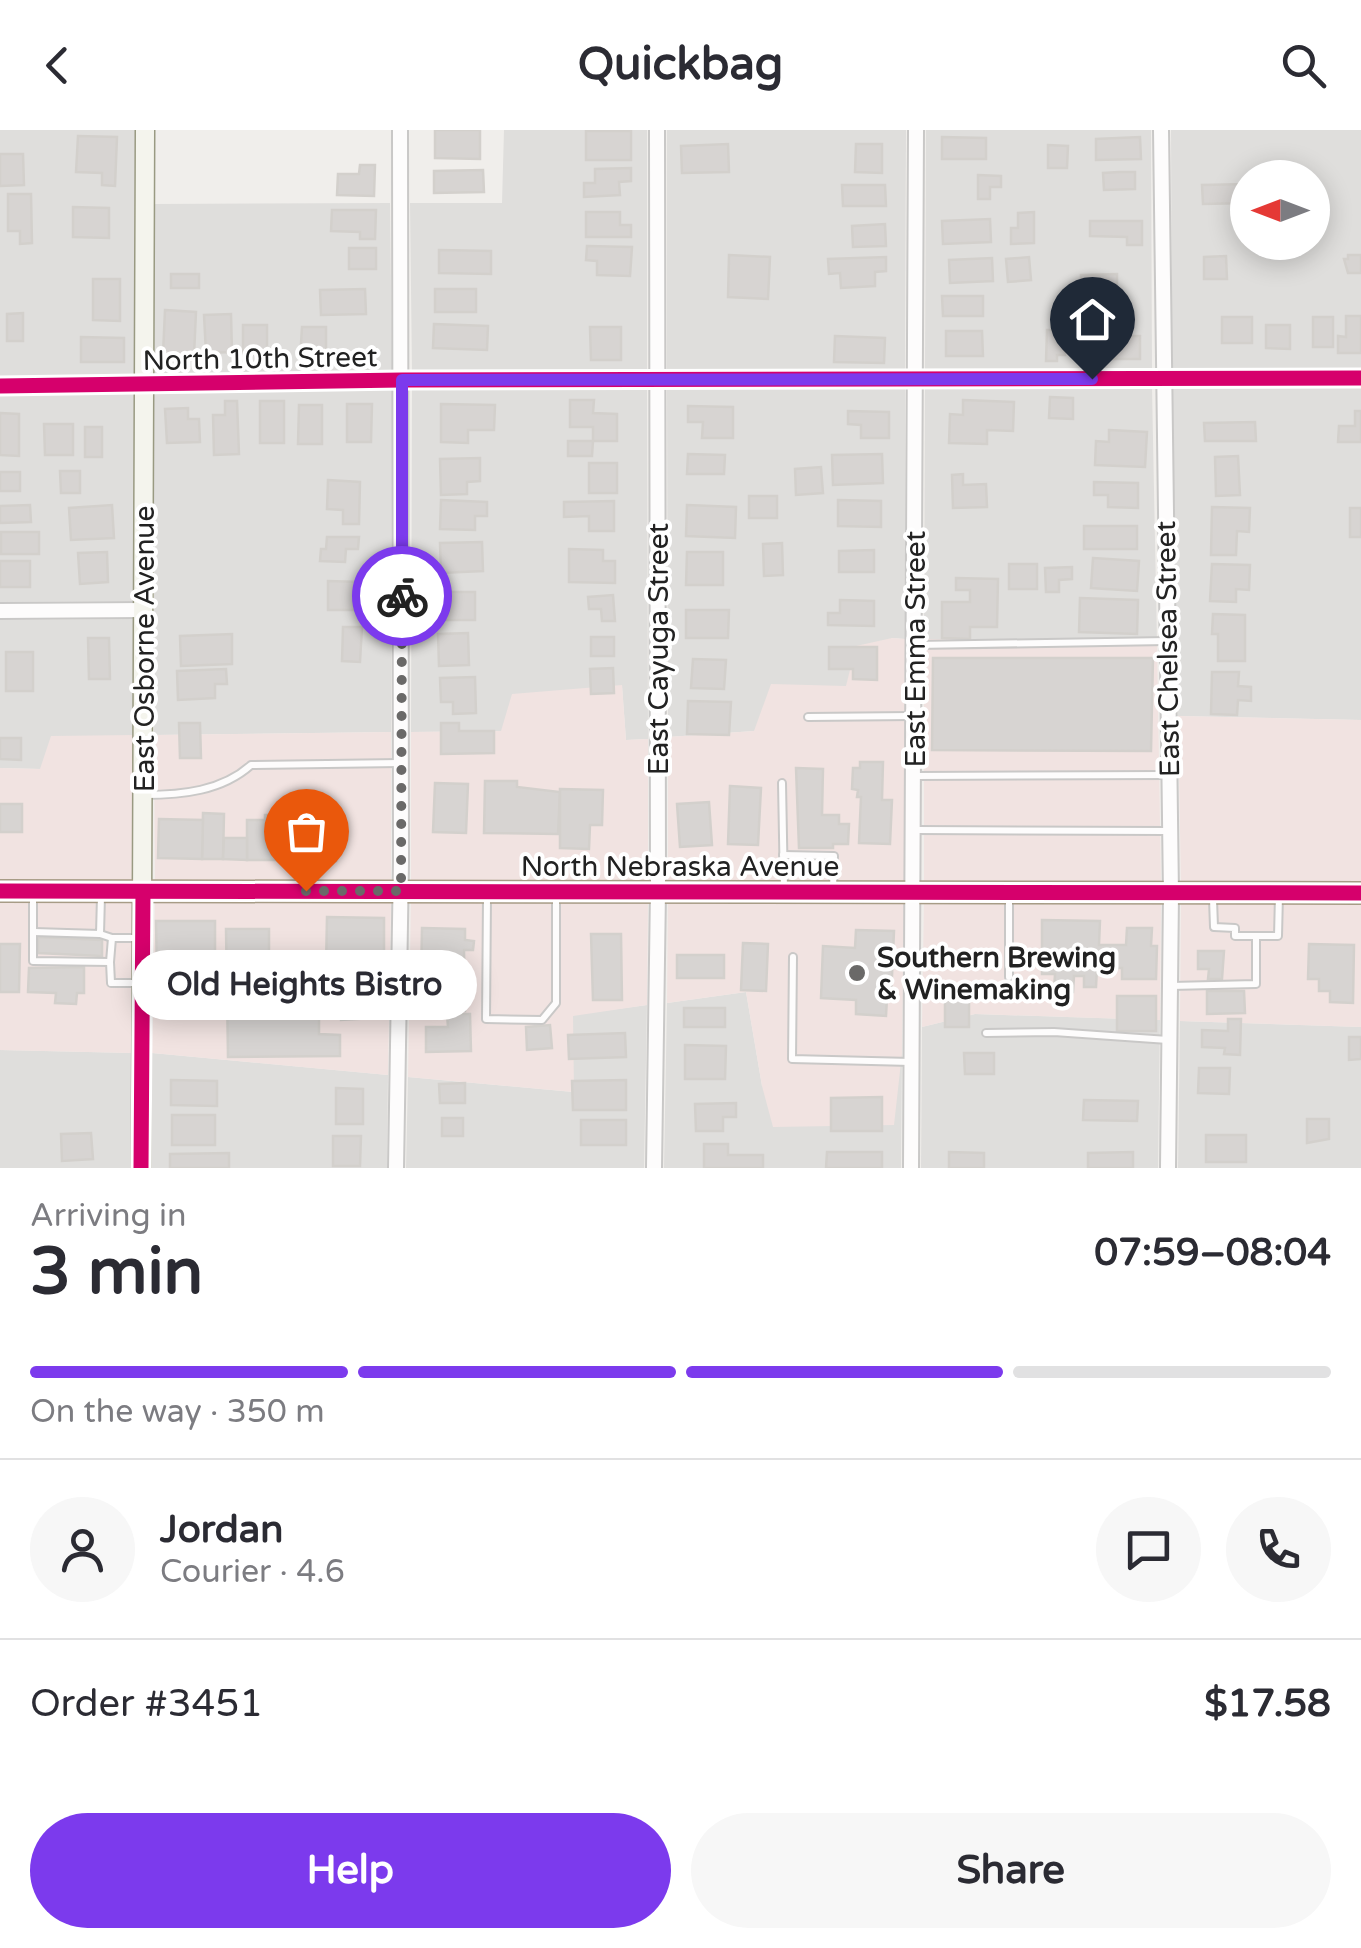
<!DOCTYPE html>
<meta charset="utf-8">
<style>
:root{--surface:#fff;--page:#f7f7f7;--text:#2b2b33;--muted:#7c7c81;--line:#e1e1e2;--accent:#7c3aed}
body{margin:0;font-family:"Varela Round",sans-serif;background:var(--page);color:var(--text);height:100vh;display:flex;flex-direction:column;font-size:38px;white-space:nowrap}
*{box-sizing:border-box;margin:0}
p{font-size:32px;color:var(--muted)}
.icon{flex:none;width:55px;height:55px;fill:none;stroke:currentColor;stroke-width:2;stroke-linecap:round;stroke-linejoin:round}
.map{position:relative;height:1038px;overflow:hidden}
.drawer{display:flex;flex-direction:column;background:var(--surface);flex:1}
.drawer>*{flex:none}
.needle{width:65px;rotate:270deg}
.controls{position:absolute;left:1230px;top:30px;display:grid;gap:20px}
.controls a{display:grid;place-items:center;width:100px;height:100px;border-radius:50%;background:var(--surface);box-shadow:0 5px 25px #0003;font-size:50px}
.pin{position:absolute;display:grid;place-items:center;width:85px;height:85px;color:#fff;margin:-102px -42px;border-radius:50% 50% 50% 0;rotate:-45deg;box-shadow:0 0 10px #0007}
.pin .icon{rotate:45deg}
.courier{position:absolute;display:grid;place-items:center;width:100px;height:100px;margin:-50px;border:8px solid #7c3aed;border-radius:50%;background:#fff;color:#222;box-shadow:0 2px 12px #0007}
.bubble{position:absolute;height:70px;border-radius:35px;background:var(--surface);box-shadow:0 5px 25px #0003;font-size:32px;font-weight:700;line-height:70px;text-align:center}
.headline em{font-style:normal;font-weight:700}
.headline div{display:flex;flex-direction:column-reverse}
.headline{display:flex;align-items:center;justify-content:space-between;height:170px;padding:0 30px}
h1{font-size:65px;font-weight:700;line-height:75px}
.bar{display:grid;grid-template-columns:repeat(4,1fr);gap:15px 10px;align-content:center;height:120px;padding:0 30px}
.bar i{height:12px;border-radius:8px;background:var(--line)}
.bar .current{background:var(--accent)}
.bar p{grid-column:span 4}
.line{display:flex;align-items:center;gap:25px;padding:0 30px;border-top:2px solid var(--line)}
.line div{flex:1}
.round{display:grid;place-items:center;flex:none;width:105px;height:105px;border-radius:52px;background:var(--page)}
.primary-button{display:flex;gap:20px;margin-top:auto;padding:20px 30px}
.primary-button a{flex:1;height:115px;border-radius:60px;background:var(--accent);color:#fff;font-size:40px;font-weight:700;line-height:115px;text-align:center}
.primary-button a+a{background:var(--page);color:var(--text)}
header{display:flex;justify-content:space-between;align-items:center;height:130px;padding:0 30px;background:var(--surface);font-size:45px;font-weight:700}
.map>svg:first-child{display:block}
.residential{fill:#dfdedc;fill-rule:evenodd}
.commercial{fill:#f1e3e1}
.building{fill:#d7d4d2;stroke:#d3d0cc;stroke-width:2.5}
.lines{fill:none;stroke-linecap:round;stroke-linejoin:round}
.lane-casing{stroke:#c9c8c7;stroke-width:10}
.street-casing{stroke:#c9c8c7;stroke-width:18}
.secondary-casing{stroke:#999a82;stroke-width:21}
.primary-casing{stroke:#a79c86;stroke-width:24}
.lane{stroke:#fdfcfc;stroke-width:6}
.street{stroke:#fdfcfc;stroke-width:14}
.secondary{stroke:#f4f4ed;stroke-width:18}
.primary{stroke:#f3ede7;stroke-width:20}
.cycleway-casing{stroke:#fff;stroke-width:21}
.cycleway{stroke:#d6006c;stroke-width:15}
.done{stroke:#6a6968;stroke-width:10;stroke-dasharray:0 18}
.route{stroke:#7c3aed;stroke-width:12}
.poi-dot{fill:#6a6968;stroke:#fff;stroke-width:4}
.labels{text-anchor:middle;stroke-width:8;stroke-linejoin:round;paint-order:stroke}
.street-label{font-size:28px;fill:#222;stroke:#fff}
.poi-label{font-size:28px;font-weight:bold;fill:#222;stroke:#fff;text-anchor:start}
</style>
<header><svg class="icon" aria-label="back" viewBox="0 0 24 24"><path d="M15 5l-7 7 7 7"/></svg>Quickbag<svg class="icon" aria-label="search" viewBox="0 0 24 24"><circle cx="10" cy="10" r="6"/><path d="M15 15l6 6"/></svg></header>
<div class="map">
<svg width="1361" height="1038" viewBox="0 0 1361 1038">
<rect width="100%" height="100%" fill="#f0eeeb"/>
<g class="residential">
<path d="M0,0H135L134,247L0,248Z"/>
<path d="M504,0H647V242H412L410,73H502Z"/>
<path d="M667,0H906L905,240L667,242Z"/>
<path d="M926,0H1151L1152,241L925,240Z"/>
<path d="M1171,0H1361V240L1172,241ZM1248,48H1312V112H1248Z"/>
<path d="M390,73L392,242L154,246V74Z"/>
<path d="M1361,257V590L1178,586L1172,258Z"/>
<path d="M905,258V509L892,508L846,556L754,601L668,607L667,259Z"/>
<path d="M925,258H1152L1157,512L924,509Z"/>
<path d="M392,259L391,602L154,605V264Z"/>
<path d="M412,259H647L648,609L626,610L622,556L502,601L411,602Z"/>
<path d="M134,264V471L0,472V265Z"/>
<path d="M134,489L135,605L41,639L0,638V490Z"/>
<path d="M746,862L762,956L899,930L902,923L901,1038H664L667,873Z"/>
<path d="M647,875L644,1038H406L408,947L573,962V885Z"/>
<path d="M975,884L1160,890L1158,1038H921L922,897Z"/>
<path d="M1180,891L1361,897V1038H1178Z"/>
<path d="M0,920L132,923L130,1038H0Z"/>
<path d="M152,923L388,945L387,1038H150Z"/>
</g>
<g class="commercial">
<path d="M892,508L905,509L904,752H668V607L754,601L771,554L846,556L856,516Z"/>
<path d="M924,509L1157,512L1161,755L924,753Z"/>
<path d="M622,555L626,610L648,609V752L411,753V602L501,601L512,564Z"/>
<path d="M1178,586L1361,590V754L1181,755Z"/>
<path d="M391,602V753H155L154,605Z"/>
<path d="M135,605V753L0,752V638L40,639L51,606Z"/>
<path d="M0,769L135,770L132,923L0,920Z"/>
<path d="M155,770H391L388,945L152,923Z"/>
<path d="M411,770H648L647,875L573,886L574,962L408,947Z"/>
<path d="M668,770H904L902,923L894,995L773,997L762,956L746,862L667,873Z"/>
<path d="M924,770L1161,772L1160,890L975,884L922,897Z"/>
<path d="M1181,772H1361V897L1180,891Z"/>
</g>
<g class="building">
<path d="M435,0H480V29L435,28Z"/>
<rect x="586" y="1" width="45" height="29"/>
<path d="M78,6L117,7L115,56L102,55V43L76,42Z"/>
<path d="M942,7L986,8V29H942Z"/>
<path d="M1140,7L1141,29L1096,30V9Z"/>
<path d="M728,14L729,42L682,43L681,16Z"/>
<path d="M856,14H882V43L855,42Z"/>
<path d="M1048,15L1068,16L1067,38H1048Z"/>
<path d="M0,24H23L24,55L0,56Z"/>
<path d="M360,35H375L374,66L337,65L338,44H359Z"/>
<path d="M631,38V51L619,52L620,65L584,67V53H595V39Z"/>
<path d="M483,40L484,62L434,63V41Z"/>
<path d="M1119,42H1135V59L1104,60L1103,43Z"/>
<path d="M978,45L1001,46V57H990V69H978Z"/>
<path d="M1247,54V73L1203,74L1202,55Z"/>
<path d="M842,55H885L886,76H843Z"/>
<path d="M8,64H31L32,113L20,114V101H8Z"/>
<path d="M73,77L109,78V108L73,107Z"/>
<path d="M332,80H376L375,109H360V102L331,101Z"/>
<path d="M586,82H620V95H631V107H586Z"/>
<path d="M1034,82V113L1011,114V98H1018V83Z"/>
<path d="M990,89L991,112L943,114L942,91Z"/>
<path d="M1090,91H1142V115H1127V107L1090,106Z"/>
<path d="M885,94L886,116L853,117L852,96Z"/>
<path d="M587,116L632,117L630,146L597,145V131L586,130Z"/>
<rect x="349" y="118" width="27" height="21"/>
<path d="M439,120L491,121V144L439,143Z"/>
<path d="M729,125L770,127L768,169L728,167Z"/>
<path d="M1348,125H1361V143H1348L1344,129H1348Z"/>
<path d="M1226,126L1227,149H1204V127Z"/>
<path d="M886,127V141L875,142V156L841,158L840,143L829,144L828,129Z"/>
<path d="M1029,127L1031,150L1008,152L1006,129Z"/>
<path d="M992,128L993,151L950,153L949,130Z"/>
<rect x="171" y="144" width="28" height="14"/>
<path d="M1117,144V174H1069V160H1081V145Z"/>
<path d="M93,149H120V191L93,190Z"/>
<path d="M365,159L366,184L321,185L320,160Z"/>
<rect x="435" y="159" width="41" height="23"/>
<path d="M942,166H983V186H943Z"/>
<path d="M165,180L196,182L194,225L163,224Z"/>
<path d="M23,183V211H7V184Z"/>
<path d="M231,184L232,222L206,223L204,185Z"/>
<path d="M1346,186H1361V223H1338V206L1346,207Z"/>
<rect x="1222" y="187" width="30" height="26"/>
<rect x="1313" y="187" width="20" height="30"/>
<path d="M434,194L488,196L487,220L433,218Z"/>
<rect x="243" y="195" width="24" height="29"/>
<path d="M1266,195H1290V219L1266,218Z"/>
<path d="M302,197H326V231H300Z"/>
<path d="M590,197H621V230H591Z"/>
<path d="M1047,200H1074V216H1065V225H1057V231H1046Z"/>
<path d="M946,201H982L983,226H946Z"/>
<path d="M835,206L885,208L884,233L834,232Z"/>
<path d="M1100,206H1140V229H1087L1086,218H1100Z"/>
<path d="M81,207L124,208V232H81Z"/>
<path d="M1050,267L1073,268V289L1049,288Z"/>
<path d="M570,270H594L593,283L617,284V311H593V297H570Z"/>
<path d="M963,270L1014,272L1013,301L987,300V314L949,313L950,284L963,285Z"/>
<path d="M225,271H237L239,324L214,325L213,285H225Z"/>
<rect x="260" y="271" width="24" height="42"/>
<path d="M347,274H372L371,312H347Z"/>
<path d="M441,274L495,275L494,300H468V313L441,312Z"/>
<path d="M299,275H322V314H298Z"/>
<path d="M688,276L733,277V308H702L703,292H688Z"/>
<path d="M188,278V289H199L200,312L167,313L165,279Z"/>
<path d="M848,281L889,282V308H861V295L848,294Z"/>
<path d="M1355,281H1361V312H1338L1339,296H1355Z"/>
<path d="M0,283L19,284V326L0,325Z"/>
<path d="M1255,292L1256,311H1205L1204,293Z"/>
<path d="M44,294H73V325H45Z"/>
<rect x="85" y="297" width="17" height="30"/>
<path d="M1109,300L1147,302L1145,337L1095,335L1096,311L1109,312Z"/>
<path d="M568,311H593L592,326H568Z"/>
<path d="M688,324L725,325L724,344H687Z"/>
<path d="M882,324L883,353L833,355L832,325Z"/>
<path d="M1238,326L1240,365L1216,366L1215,327Z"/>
<path d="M480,328V351L467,352V364L441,365L440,329Z"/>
<rect x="589" y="333" width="28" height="30"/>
<path d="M821,337L823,363L796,365L795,339Z"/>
<path d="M60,341H80V363H61Z"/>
<rect x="0" y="342" width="20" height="19"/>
<path d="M963,344V355L986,354L987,377L953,378L952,345Z"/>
<path d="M328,350L360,352L359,394H343V380L327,379Z"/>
<path d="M1094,352L1138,353V378L1108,377V365H1094Z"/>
<rect x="749" y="366" width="28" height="22"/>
<path d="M441,370L487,372V386H475V400L440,399Z"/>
<path d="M838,370L881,371V397L838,396Z"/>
<path d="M614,371V401H589V386L564,387V372Z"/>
<path d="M30,375L31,392L0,393V376Z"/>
<path d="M112,375L114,408L71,410L69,378Z"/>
<path d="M687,375L736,377L735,408L686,406Z"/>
<path d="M1212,377L1250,378L1249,402L1237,401L1236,425H1211Z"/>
<rect x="1350" y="378" width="11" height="29"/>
<rect x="1084" y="396" width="53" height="23"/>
<rect x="1" y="402" width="38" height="22"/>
<path d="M327,407H359L358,419H346L345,432L320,431L321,419H326Z"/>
<path d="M482,412L483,441L441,443L440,413Z"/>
<path d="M782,413L783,445L764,446L763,414Z"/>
<path d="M569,419L603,420V431H615V453L569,452Z"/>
<path d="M874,420V442H839V421Z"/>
<path d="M107,422L108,452L80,454L78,423Z"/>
<path d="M687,422H723V455H686Z"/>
<path d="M1093,428L1139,431L1137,461L1091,458Z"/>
<rect x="0" y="431" width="30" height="26"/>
<rect x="1009" y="434" width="28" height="25"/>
<path d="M1212,434L1250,435L1249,460L1236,459V472L1210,471Z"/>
<path d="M1072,437V449L1059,450V462H1046L1045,438Z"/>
<path d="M956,448L998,449L997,497H970V509L942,508V472H970V460H956Z"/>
<path d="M328,451L361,452V480H328Z"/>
<rect x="444" y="462" width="31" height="28"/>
<path d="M613,465L615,491H602L601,479H589L588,467Z"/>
<path d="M1080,468L1138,470L1137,504L1079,502Z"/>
<path d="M840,470L874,471V496L828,495V483H840Z"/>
<path d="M686,480H729L728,508H686Z"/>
<path d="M1213,484L1245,485V531H1218V504H1212Z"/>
<path d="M343,497H362L360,532L342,531Z"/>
<path d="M468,503L469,535L439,536L438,504Z"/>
<path d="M232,504V534L181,536L180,506Z"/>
<rect x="591" y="507" width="23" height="19"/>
<path d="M88,508H109L110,549H89Z"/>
<path d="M829,517H877V550L853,549V539H829Z"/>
<rect x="6" y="522" width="27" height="39"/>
<path d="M933,528H1153L1151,621L932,620Z"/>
<path d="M693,529L726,530L724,559L691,558Z"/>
<path d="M613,538L614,563L591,564L590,539Z"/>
<path d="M226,539L227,554H215V568L178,570L177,541Z"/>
<path d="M1212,542H1239L1238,556L1251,557V571L1238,570L1237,585L1211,584Z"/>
<path d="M475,547L476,583L453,584V572H441L440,548Z"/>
<path d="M688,571L731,572L729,605L687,604Z"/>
<path d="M179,593H200L201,628H180Z"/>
<path d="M441,593H459V601H494V623L441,624Z"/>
<path d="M0,608H21V630L0,629Z"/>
<path d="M860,632H883L882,670H892L890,714L859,713L861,667H857L858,660L852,659L853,638H860Z"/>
<path d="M796,638L823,639L822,685H839V694H849L848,714H833V718H799Z"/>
<path d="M485,651H517V657L560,662L558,704L484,703Z"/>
<path d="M435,653L468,654L466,703L433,702Z"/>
<path d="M730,656L761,658L758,715L728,714Z"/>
<path d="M560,659L603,660L602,695H590L589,719L560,718Z"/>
<path d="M709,672L712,715L680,717L677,674Z"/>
<rect x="0" y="674" width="22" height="28"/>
<path d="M203,683L224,684L223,729H202Z"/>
<path d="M265,685H293V730H247V690H265Z"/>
<path d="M293,685L336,689V731L293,730Z"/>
<path d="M159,689L203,690L202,729L158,728Z"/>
<path d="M224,708H247V730L223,729Z"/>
<path d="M327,787L384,788V837H326Z"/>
<path d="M1042,790L1100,791L1099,815H1126L1127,798H1152L1151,816H1157L1156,849H1122V838H1097L1096,857H1084V846H1074L1073,862L1054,861L1055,844H1042Z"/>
<path d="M156,791H215V843L157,844Z"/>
<path d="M422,798L465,799V810L474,811L473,820H464L465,881L415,880V850H421Z"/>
<path d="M226,799H269V855H319V904L340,905V926L228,927Z"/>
<path d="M856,800L894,801L891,868H887L886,886L856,884V870L821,868L823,816L855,818Z"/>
<path d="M591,804H621L622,870H593Z"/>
<path d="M38,807L102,810V826L38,823Z"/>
<path d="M743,813L768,814L766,861L741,860Z"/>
<path d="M0,814H20L19,862H0Z"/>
<path d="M1309,814L1354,815L1353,873L1330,872V861H1319V849H1308Z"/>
<path d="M1198,821H1224L1222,849H1208L1209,839H1198Z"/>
<rect x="677" y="825" width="47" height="23"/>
<path d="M84,837V863H77L76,874L55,873L56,863L28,862L29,838Z"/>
<path d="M371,849L373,888L341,890L339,851Z"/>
<path d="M1207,861H1244L1245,883L1207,884Z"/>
<rect x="1117" y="866" width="39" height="35"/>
<rect x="945" y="868" width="24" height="29"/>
<rect x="684" y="878" width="41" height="19"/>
<path d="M447,884H470L471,921L426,922V897H448Z"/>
<path d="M1228,889H1241L1240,925L1224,924L1225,918L1202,917V900L1228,901Z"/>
<path d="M550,895L552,918L527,920L526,897Z"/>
<path d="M625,903L626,927L569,929L568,905Z"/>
<path d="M1349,907H1361V929L1349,930Z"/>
<path d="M685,915L726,916L725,949H685Z"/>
<path d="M964,923H994V944H965Z"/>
<path d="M1199,938H1230L1229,964L1198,963Z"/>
<path d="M171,950L217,951V976L171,975Z"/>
<path d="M626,950V980H573L572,951Z"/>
<path d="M465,953V973H440L439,954Z"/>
<path d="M336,958L363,959V994H336Z"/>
<path d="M882,967V1001H831V968Z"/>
<path d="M1084,970L1138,971L1137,991L1083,990Z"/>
<path d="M736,973V987H723V1001H696L695,974Z"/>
<rect x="172" y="985" width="43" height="30"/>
<rect x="442" y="988" width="21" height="18"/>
<path d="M1307,989H1329V1009L1307,1013Z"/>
<rect x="581" y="990" width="45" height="25"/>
<path d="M91,1003L93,1029L62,1031L61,1004Z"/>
<rect x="1206" y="1005" width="40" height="27"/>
<path d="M333,1006H361L360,1036H333Z"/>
<path d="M704,1014H728V1025H763V1038H704Z"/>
<path d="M827,1022H882V1038H826Z"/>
<path d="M949,1022L984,1023V1038H949Z"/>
<path d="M1133,1022V1038H1088V1023Z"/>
<path d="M229,1023V1038H170V1024Z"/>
</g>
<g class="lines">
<defs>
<g id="lane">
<path d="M916,515L1167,511"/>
<path d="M808,587L912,586"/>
<path d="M915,646L1168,645"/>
<path d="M782,653L784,760"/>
<path d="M144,665C182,665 222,661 251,635L400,633"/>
<path d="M916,700L1168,701"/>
<path d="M783,725L834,726L833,759"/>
<path d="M33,767V831L110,832L111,853H141"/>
<path d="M487,768L486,889L542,890L556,873V765"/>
<path d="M1009,768V847"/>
<path d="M1213,769L1214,797L1235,798V806H1278L1279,765"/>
<path d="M34,802L100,804L101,766"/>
<path d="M100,804L112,808H138"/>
<path d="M793,827L792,929L911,932"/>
<path d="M110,832L112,808"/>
<path d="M1171,856L1256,854V806"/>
<path d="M986,903L1054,902L1168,910"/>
</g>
<g id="street">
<path d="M1161,0L1171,764L1168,1038"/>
<path d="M0,256L402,250L1361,248"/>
<path d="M0,481L144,480"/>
<path d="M396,1038L401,732L400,0"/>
<path d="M654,1038L658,761L657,0"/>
<path d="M911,1038L916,0"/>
</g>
<path id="secondary" d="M141,1038L145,0"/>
<path id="primary" d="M0,761L1361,763"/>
</defs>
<use href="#lane" class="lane-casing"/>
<use href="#street" class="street-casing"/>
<use href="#secondary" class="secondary-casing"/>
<use href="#primary" class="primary-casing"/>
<use href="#lane" class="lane"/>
<use href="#street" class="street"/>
<use href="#secondary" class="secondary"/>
<use href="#primary" class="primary"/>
<defs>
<g id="cycleway">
<path d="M0,256L402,250L1361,248"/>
<path d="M0,761L1361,763"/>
<path d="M141,1038L143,762"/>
</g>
</defs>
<use href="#cycleway" class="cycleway-casing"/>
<use href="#cycleway" class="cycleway"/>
</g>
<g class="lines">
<path class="done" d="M306,761H401L402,466"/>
<path class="route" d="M402,466V250L1092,249"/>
</g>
<circle class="poi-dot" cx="857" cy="843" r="10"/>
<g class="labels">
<g class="street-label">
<text transform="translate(260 228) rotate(-1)" y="10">North 10th Street</text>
<text transform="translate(144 519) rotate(-90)" y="10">East Osborne Avenue</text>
<text transform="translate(658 519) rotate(-90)" y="10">East Cayuga Street</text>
<text transform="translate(915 519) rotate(-90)" y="10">East Emma Street</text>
<text transform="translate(1167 519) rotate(-91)" y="10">East Chelsea Street</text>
<text x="680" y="746">North Nebraska Avenue</text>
</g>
<g class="poi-label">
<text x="877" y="837">Southern Brewing<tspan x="877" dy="32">&amp; Winemaking</tspan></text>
</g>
</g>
</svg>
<div class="controls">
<a><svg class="needle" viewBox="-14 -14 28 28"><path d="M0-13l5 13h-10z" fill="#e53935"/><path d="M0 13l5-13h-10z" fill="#7c7c81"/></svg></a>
</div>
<div class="pin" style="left:306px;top:761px;background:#ea580c"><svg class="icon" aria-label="bag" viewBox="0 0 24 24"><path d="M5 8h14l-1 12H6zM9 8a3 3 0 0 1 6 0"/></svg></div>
<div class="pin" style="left:1092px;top:249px;background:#1f2937"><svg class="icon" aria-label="home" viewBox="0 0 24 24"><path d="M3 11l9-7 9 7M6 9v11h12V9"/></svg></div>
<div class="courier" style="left:402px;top:466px"><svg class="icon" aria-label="bike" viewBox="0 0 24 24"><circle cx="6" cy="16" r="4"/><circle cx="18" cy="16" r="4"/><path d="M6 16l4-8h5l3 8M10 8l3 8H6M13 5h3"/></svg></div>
<div class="bubble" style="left:132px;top:820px;width:345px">Old Heights Bistro</div>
</div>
<section class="drawer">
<div class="headline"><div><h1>3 min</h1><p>Arriving in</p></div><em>07:59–08:04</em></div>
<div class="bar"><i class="current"></i><i class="current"></i><i class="current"></i><i></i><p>On the way · 350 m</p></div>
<div class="line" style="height:180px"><a class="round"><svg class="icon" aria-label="person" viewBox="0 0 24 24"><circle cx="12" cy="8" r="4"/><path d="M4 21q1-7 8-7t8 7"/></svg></a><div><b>Jordan</b><p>Courier · 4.6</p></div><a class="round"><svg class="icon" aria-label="chat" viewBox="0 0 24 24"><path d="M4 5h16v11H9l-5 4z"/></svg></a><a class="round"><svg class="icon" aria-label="phone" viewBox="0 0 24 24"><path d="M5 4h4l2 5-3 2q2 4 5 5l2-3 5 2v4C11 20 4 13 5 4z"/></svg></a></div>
<div class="line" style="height:130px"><div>Order #3451</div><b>$17.58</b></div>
<div class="primary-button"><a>Help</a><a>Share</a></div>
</section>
